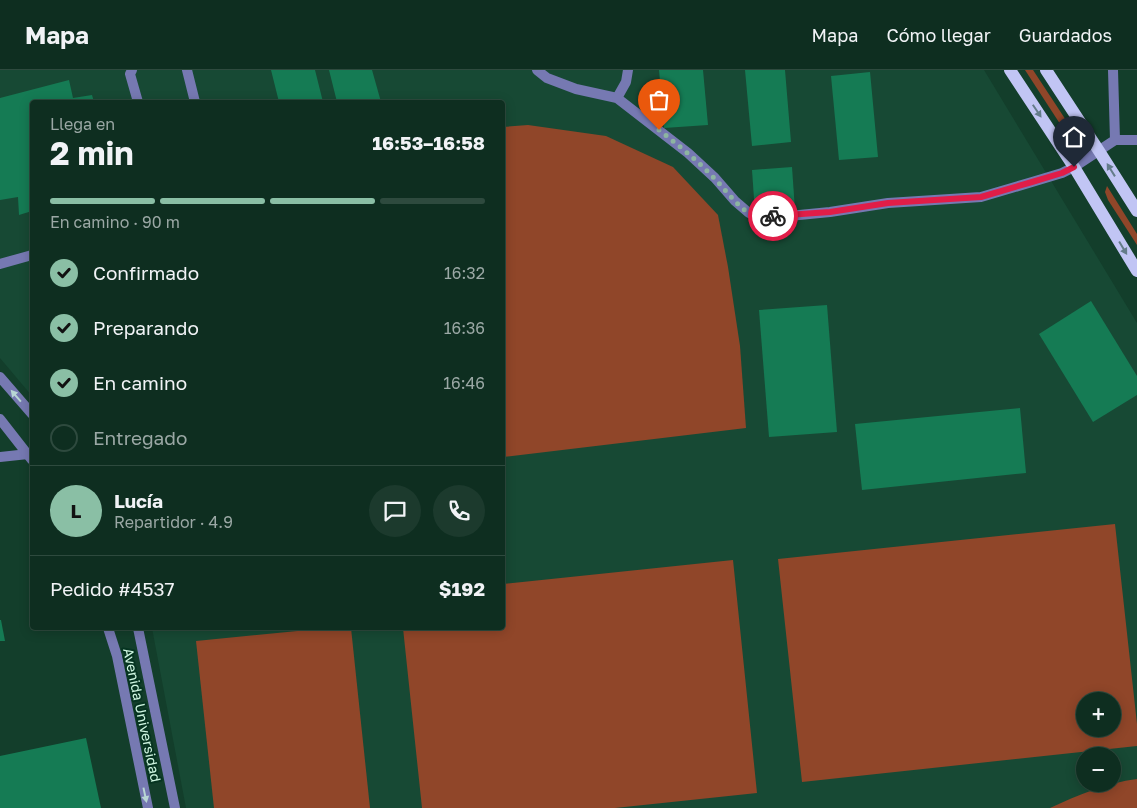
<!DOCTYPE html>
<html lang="es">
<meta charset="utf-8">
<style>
:root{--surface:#0e2e20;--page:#1c3a2d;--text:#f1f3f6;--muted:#9ba8a5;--line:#2e4a3e;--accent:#8abfa5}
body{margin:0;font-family:"Golos Text",sans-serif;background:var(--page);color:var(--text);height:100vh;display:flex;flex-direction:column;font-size:19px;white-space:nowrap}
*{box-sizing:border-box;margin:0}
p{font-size:16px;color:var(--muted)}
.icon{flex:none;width:28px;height:28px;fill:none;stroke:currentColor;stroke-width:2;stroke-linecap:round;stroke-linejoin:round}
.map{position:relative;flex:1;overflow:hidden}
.sheet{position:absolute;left:30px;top:30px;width:475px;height:530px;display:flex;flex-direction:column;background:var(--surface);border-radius:5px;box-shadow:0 2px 12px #0003,0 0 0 1px var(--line)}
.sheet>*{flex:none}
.tools{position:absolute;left:1076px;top:622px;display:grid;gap:10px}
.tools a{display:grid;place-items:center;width:45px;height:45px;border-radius:50%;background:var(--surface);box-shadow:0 2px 12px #0003,0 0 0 1px var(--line);font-size:25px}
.pin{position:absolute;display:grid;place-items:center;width:42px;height:42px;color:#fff;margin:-51px -21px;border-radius:50% 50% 50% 0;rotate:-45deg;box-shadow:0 0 5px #0007}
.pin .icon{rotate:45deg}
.courier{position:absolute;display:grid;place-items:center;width:50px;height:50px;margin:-25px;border:4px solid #e11d48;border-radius:50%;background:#fff;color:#222;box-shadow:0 1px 6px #0007}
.summary em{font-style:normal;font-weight:700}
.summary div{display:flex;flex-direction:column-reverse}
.summary{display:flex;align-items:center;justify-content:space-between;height:85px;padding:0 20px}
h1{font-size:32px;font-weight:700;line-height:38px}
.bar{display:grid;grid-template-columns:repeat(4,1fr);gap:8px 5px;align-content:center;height:60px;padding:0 20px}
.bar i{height:6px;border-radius:4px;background:var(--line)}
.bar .on{background:var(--accent)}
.bar p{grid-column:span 4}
.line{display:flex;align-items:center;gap:12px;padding:0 20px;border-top:1px solid var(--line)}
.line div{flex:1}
.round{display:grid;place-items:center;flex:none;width:52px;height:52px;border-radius:26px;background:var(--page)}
ol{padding:0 20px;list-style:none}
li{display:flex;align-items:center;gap:15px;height:55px}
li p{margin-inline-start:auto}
li .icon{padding:5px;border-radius:50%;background:var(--accent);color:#111;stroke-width:4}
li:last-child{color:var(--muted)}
li i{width:28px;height:28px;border:2px solid var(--line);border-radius:50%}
header{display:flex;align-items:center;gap:30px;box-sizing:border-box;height:70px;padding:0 25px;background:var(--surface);border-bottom:1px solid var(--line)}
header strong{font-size:24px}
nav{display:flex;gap:28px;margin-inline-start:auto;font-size:18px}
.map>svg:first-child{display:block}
.built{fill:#174934;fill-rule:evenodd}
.green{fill:#904629;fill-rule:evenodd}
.building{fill:#157b54}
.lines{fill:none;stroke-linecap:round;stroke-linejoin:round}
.service{stroke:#7679b2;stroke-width:10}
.minor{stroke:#7679b2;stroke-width:10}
.tertiary{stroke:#7679b2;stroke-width:10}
.primary{stroke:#c1c5f4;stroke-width:12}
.oneway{fill:#647c8a}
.oneway2{fill:#b8d6d4}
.done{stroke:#8db5a1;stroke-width:5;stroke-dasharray:0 9}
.route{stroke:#e11d48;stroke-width:6}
.labels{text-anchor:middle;stroke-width:4;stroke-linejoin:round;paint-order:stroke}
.street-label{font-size:14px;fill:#cef5e0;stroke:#063421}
</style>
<header>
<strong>Mapa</strong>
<nav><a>Mapa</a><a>Cómo llegar</a><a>Guardados</a></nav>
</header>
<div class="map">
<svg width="1137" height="738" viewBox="0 0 1137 738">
<rect width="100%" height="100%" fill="#133e2b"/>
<path class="built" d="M0,0H984L1137,253V738H186L152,558H502V32H32V326L0,288ZM1085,631H1112V659H1085ZM1085,686H1112V714H1085Z"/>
<g class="green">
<path d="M1025,0H1033L1081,73L1077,80Z"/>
<path d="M528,55L606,66L673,97L718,145L728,197L740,276L746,358L503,387V57Z"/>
<path d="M1107,116L1137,164V175L1108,130L1105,122Z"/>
<path d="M1115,454L1137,654V676L802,712L778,489ZM1085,631H1112V659H1085Z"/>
<path d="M733,490L757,723L615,738H422L403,558H502L503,514Z"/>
<path d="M328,558H351L370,738H214L196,571Z"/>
<path d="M1137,709V738H1050C1078,725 1106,713 1137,709Z"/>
</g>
<g class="building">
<path d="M271,0H315L323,32H279Z"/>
<path d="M329,0H372L381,32H337Z"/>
<path d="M659,0H703L708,55L664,58Z"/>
<path d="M745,0H785L791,72L752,76Z"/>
<path d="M870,2L878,87L839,90L831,6Z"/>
<path d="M69,10L73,28L92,25L94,32H32V141L19,145L18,127L0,130V28Z"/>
<path d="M792,97L795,140L755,143L752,100Z"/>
<path d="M1091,231L1137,306V325L1093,352L1039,264Z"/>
<path d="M827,235L837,362L769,367L759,240Z"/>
<path d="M1020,338L1026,403L862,420L855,354Z"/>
<path d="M0,550H1L5,571H0Z"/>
<path d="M86,668L101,738H0V686Z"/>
</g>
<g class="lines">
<g class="service">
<path d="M132,0L130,4L138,32"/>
<path d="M187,0L195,32"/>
<path d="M537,0L547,8L576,19L617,28L688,83L715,108L735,131L749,143L762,147L789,146L830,142L888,133L981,127L1032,112L1062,103L1074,97"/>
<path d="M617,28L626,12L628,0"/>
<path d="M0,194L32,185"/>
</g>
<g class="minor">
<path d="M1115,70H1137"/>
<path d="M1074,97L1115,70L1113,0"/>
<path d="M0,387L28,384"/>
</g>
<g class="tertiary">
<path d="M0,307L32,344"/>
<path d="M0,349L32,390"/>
<path d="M108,558L117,586L148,738"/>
<path d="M138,558L175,738"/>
</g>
<g class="primary">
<path d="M1010,0L1074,97L1137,201"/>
<path d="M1046,0L1099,81L1137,141"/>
</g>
</g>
<defs><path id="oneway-solid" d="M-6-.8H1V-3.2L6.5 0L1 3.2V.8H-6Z" transform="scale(1.25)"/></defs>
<g class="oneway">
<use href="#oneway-solid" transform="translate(1037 41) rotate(56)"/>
<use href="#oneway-solid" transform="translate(1111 100) rotate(-122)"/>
<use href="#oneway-solid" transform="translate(1123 178) rotate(59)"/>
</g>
<g class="oneway2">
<use href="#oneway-solid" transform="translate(16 326) rotate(-131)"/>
<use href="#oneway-solid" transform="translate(145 725) rotate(78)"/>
</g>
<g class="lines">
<path class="done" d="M659,60C678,75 697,90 714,108C726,120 736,135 750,144C757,147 765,147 773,146"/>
<path class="route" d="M773,146L830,142L888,133L981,127L1032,112L1062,103L1074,97"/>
</g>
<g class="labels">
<g class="street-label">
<text transform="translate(142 645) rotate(78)" y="5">Avenida Universidad</text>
</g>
</g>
</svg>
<div class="tools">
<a>+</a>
<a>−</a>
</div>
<div class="pin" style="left:659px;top:60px;background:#ea580c"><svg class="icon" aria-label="bag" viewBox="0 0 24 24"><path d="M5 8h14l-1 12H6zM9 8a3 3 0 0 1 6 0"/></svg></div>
<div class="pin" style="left:1074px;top:97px;background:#1f2937"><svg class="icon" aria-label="home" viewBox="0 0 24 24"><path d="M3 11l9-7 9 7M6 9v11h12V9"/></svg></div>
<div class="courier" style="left:773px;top:146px"><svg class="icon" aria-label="bike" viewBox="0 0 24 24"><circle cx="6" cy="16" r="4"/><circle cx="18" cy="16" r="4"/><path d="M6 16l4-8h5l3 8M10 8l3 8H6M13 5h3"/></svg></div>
<section class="sheet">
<div class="summary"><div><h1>2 min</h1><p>Llega en</p></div><em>16:53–16:58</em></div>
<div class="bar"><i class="on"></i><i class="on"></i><i class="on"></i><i></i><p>En camino · 90 m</p></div>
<ol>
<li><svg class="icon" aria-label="check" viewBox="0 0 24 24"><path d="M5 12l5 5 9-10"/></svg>Confirmado<p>16:32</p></li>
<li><svg class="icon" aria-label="check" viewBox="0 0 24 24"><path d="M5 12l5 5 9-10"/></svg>Preparando<p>16:36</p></li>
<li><svg class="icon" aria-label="check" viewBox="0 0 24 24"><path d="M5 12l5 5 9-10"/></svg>En camino<p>16:46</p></li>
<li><i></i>Entregado</li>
</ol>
<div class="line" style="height:90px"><b class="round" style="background:var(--accent);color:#111">L</b><div><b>Lucía</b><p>Repartidor · 4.9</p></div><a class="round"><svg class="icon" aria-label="chat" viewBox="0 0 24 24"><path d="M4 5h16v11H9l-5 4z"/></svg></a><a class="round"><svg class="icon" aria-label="phone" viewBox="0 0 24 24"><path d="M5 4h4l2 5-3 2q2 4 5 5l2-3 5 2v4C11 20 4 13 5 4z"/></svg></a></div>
<div class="line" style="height:65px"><div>Pedido #4537</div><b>$192</b></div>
</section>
</div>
